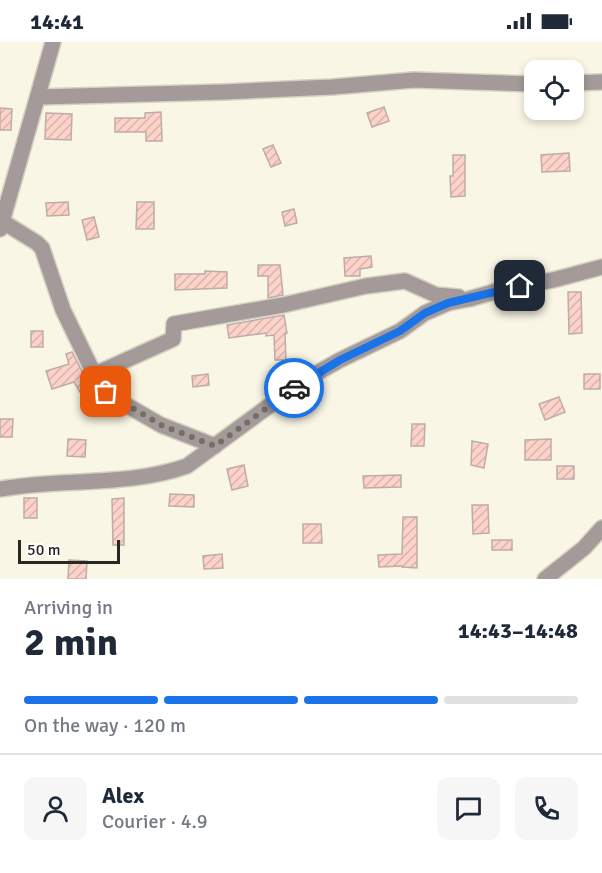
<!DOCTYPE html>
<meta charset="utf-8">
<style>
:root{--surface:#fff;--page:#f6f6f7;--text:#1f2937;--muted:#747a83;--line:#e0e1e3;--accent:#1a73e8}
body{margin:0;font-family:Signika,sans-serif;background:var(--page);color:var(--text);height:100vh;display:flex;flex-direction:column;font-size:22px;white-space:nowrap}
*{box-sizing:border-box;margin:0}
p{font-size:20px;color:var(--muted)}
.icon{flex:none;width:33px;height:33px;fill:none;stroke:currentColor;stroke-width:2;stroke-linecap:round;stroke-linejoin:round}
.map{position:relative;height:537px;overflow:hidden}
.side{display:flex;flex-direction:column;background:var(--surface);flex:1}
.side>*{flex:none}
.controls{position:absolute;left:524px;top:18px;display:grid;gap:12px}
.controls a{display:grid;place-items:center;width:60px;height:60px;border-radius:12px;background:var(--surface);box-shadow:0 3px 9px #0003;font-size:30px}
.scale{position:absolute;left:18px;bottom:15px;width:102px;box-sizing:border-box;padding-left:6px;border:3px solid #282721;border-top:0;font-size:16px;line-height:21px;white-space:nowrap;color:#282721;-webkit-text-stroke:4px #fff;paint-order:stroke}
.pin{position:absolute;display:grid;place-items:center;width:51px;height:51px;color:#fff;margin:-26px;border-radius:12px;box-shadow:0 3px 9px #0006}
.courier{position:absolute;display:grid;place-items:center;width:60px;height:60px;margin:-30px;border:4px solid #1a73e8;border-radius:50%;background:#fff;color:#222;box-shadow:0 2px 8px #0007}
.headline em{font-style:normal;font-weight:700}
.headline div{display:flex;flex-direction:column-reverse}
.headline{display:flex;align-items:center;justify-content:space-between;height:102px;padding:0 24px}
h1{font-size:39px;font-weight:700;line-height:45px}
.bar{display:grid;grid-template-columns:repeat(4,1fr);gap:9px 6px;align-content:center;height:72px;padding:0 24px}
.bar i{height:8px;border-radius:4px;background:var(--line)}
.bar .active{background:var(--accent)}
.bar p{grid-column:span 4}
.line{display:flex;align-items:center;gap:15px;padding:0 24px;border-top:2px solid var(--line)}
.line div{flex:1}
.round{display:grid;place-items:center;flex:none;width:63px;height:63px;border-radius:12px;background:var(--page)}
.status{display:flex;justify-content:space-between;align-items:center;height:42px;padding:0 30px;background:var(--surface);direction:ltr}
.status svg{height:16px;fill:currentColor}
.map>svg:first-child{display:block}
.building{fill:url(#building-hatch);stroke:#beaca8;stroke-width:1.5}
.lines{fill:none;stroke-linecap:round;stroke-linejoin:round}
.minor-casing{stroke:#d4d1c2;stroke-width:18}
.minor{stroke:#a39a99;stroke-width:15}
.done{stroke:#726f66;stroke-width:6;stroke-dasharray:0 10.8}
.route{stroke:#1a73e8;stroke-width:8}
</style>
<div class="status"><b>14:41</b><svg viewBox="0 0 49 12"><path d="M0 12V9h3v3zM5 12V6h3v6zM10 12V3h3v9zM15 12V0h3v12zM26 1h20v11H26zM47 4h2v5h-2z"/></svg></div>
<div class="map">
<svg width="602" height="537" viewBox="0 0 602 537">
<defs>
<pattern id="building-hatch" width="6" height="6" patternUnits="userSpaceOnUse" patternTransform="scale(1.5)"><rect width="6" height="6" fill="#fcd2c9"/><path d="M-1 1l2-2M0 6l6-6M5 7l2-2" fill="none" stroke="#d8b4ac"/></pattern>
</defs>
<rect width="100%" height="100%" fill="#faf6e5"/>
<g class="building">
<path d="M384,65L389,79L372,85L367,71Z"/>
<path d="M0,66L12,67L11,88H0Z"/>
<path d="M161,70L162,99H146V90H115V76H145V71Z"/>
<path d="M46,71L72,72L71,98L45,97Z"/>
<path d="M273,103L281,121L271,125L263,107Z"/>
<path d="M569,111L570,129L542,130L541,113Z"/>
<path d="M453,113H465V154L451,155L450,134H453Z"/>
<path d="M68,160L69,173L47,174L46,161Z"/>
<path d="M137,160H154V187H136Z"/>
<path d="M294,167L297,181L285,184L282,170Z"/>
<path d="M94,175L99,195L87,198L82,178Z"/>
<path d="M371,214L372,225L360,227V234H345L344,216Z"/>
<path d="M258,223H280L283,253L268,256V234H258Z"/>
<path d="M205,229L227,230V246L175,248V232H205Z"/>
<path d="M568,250H581L582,291L569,292Z"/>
<path d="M284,273L287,291L285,292L286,318H275L274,293L266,294V291L229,296L227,283Z"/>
<rect x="31" y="289" width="12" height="16"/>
<path d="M72,310L90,345L80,350L74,340L52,347L46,329L69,322L66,312Z"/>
<path d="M208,332L209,343L193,345L192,334Z"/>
<rect x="584" y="332" width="16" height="15"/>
<path d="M559,355L565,370L545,378L539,362Z"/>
<path d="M0,377H13L12,395H0Z"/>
<path d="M412,382H425L424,404H411Z"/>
<path d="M68,397L86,398L85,415L67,414Z"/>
<path d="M551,397V418H525V398Z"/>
<path d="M472,399L488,402L484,426L471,423Z"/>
<path d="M244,423L248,444L232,448L227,427Z"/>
<rect x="557" y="424" width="17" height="13"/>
<path d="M401,433V445L364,446L363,434Z"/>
<path d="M170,452L194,453V465L169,464Z"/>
<rect x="24" y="456" width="13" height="20"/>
<path d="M124,456V503H113L112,457Z"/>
<path d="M472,463H488L489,491L473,492Z"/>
<path d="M403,475H417V526L402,525V524L379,525L378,513L402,512Z"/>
<path d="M303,482H321L322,501H303Z"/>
<rect x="492" y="498" width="20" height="10"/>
<path d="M222,512L223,526L204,527L203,514Z"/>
<path d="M69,518L87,519L86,537H68Z"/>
</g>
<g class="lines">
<defs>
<g id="minor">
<path d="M573,41L602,40"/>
<path d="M39,55L224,50L332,45L414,38L534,42"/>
<path d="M0,178L37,201L42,206L63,268L100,344L114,356L161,383L215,404"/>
<path d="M0,187L53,0"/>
<path d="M93,333L173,297L174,282L283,263L366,244L405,239L436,253L459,255"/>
<path d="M0,447C61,436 128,445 187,424L303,339L340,318L400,289L425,271L448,261L469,257L504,247L553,238L602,225"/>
<path d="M545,537L584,506L602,486"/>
</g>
</defs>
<use href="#minor" class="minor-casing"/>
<use href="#minor" class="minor"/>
</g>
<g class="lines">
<path class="done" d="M106,350L161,383L215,404L294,346"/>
<path class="route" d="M294,346L340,318L400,289L425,271L448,261L520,244"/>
</g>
</svg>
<div class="controls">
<a><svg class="icon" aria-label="locate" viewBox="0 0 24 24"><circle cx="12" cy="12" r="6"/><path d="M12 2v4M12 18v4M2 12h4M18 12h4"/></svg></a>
</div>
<div class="scale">50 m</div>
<div class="pin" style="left:106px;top:350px;background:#ea580c"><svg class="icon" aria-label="bag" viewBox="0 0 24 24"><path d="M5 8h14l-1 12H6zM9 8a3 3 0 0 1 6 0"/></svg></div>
<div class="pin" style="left:520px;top:244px;background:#1f2937"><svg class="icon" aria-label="home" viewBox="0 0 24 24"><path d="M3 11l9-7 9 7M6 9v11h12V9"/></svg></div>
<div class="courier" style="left:294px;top:346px"><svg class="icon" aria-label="car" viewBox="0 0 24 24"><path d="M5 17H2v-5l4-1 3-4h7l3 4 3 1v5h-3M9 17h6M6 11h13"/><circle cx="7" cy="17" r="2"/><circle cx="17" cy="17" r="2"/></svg></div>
</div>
<section class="side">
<div class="headline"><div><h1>2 min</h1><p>Arriving in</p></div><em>14:43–14:48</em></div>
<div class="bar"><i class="active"></i><i class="active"></i><i class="active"></i><i></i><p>On the way · 120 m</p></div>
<div class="line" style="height:108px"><a class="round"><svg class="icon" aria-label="person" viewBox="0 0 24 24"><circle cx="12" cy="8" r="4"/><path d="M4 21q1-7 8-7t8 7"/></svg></a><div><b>Alex</b><p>Courier · 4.9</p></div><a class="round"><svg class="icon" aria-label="chat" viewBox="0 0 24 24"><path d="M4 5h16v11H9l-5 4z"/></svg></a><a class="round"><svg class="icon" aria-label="phone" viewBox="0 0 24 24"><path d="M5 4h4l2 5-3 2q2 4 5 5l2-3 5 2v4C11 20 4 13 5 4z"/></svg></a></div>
</section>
